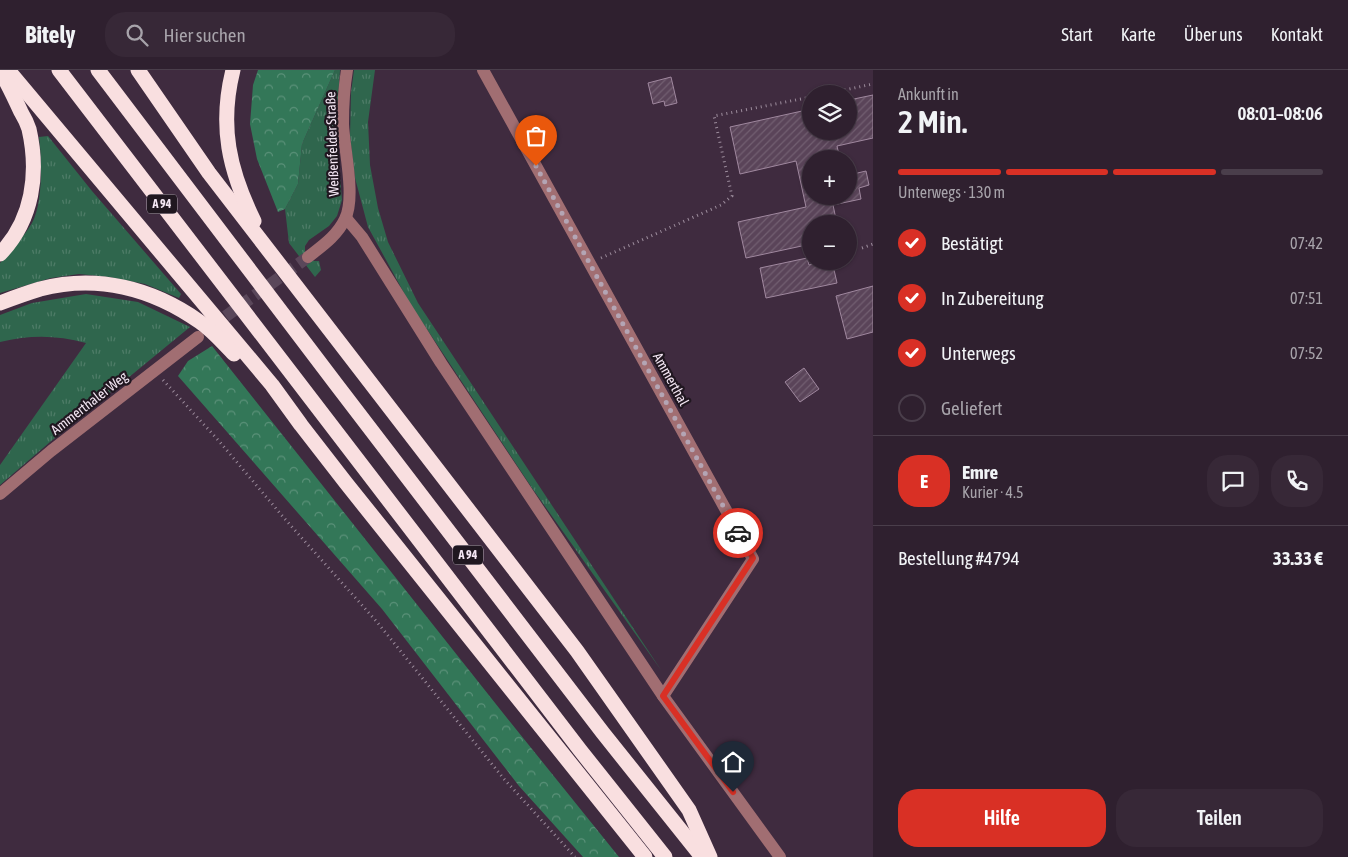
<!DOCTYPE html>
<html lang="de">
<meta charset="utf-8">
<style>
:root{--surface:#2f202f;--page:#372837;--text:#f1f3f6;--muted:#a7a3aa;--line:#4a3e4b;--accent:#d93025}
body{margin:0;font-family:"Asap Condensed",sans-serif;background:var(--page);color:var(--text);height:100vh;display:flex;flex-direction:column;font-size:19px;white-space:nowrap}
*{box-sizing:border-box;margin:0}
p{font-size:16px;color:var(--muted)}
.icon{flex:none;width:28px;height:28px;fill:none;stroke:currentColor;stroke-width:2;stroke-linecap:round;stroke-linejoin:round}
.map{position:relative;flex:1;overflow:hidden}
.side{display:flex;flex-direction:column;background:var(--surface);width:475px}
.side>*{flex:none}
.fabs{position:absolute;left:802px;top:15px;display:grid;gap:10px}
.fabs a{display:grid;place-items:center;width:55px;height:55px;border-radius:50%;background:var(--surface);box-shadow:0 1px 4px #0004,0 0 0 1px var(--line);font-size:25px}
.pin{position:absolute;display:grid;place-items:center;width:42px;height:42px;color:#fff;margin:-51px -21px;border-radius:50% 50% 50% 0;rotate:-45deg;box-shadow:0 0 5px #0007}
.pin .icon{rotate:45deg}
.courier{position:absolute;display:grid;place-items:center;width:50px;height:50px;margin:-25px;border:4px solid #d93025;border-radius:50%;background:#fff;color:#222;box-shadow:0 1px 6px #0007}
.summary em{font-style:normal;font-weight:600}
.summary div{display:flex;flex-direction:column-reverse}
.summary{display:flex;align-items:center;justify-content:space-between;height:85px;padding:0 25px}
h1{font-size:32px;font-weight:600;line-height:38px}
.bar{display:grid;grid-template-columns:repeat(4,1fr);gap:8px 5px;align-content:center;height:60px;padding:0 25px}
.bar i{height:6px;border-radius:4px;background:var(--line)}
.bar .active{background:var(--accent)}
.bar p{grid-column:span 4}
.line{display:flex;align-items:center;gap:12px;padding:0 25px;border-top:1px solid var(--line)}
.line div{flex:1}
.round{display:grid;place-items:center;flex:none;width:52px;height:52px;border-radius:20px;background:var(--page)}
ol{padding:0 25px;list-style:none}
li{display:flex;align-items:center;gap:15px;height:55px}
li p{margin-inline-start:auto}
li .icon{padding:5px;border-radius:50%;background:var(--accent);color:#fff;stroke-width:4}
li:last-child{color:var(--muted)}
li i{width:28px;height:28px;border:2px solid var(--line);border-radius:50%}
.primary-button{display:flex;gap:10px;margin-top:auto;padding:10px 25px}
.primary-button a{flex:1;height:58px;border-radius:20px;background:var(--accent);color:#fff;font-size:20px;font-weight:600;line-height:58px;text-align:center}
.primary-button a+a{background:var(--page);color:var(--text)}
header{display:flex;align-items:center;gap:30px;box-sizing:border-box;height:70px;padding:0 25px;background:var(--surface);border-bottom:1px solid var(--line)}
header strong{font-size:24px}
nav{display:flex;gap:28px;margin-inline-start:auto;font-size:18px}
.search{width:350px;height:45px;background:var(--page);display:flex;align-items:center;gap:12px;box-sizing:border-box;padding:0 18px;border-radius:20px;color:var(--muted);font-size:19px}
main{display:flex;flex:1;min-height:0}
.map>svg:first-child{display:block}
.grass{fill:url(#grass-tufts)}
.forest{fill:url(#forest-crowns)}
.building{fill:url(#building-hatch);stroke:#a0889f}
.lines{fill:none;stroke-linecap:round;stroke-linejoin:round}
.minor-tunnel{stroke:#5a475a;stroke-width:12;stroke-dasharray:12 6;stroke-linecap:butt}
.path{stroke:#9c8c9c;stroke-width:3;stroke-dasharray:1 4;stroke-linecap:butt}
.minor{stroke:#a16e72;stroke-width:12}
.highway{stroke:#f9dfe0;stroke-width:15}
.done{stroke:#b4a5b4;stroke-width:5;stroke-dasharray:0 9}
.route{stroke:#d93025;stroke-width:6}
.labels{text-anchor:middle;stroke-width:4.5;stroke-linejoin:round;paint-order:stroke}
.shield{fill:#201720;stroke:#b4a8b4;stroke-width:1}
.shield-label{font-size:12px;font-weight:bold;fill:#f3e6f3}
.street-label{font-size:14px;fill:#f3e6f3;stroke:#201720}
</style>
<header>
<strong>Bitely</strong>
<div class="search"><svg class="icon" aria-label="search" viewBox="0 0 24 24"><circle cx="10" cy="10" r="6"/><path d="M15 15l6 6"/></svg>Hier suchen</div>
<nav><a>Start</a><a>Karte</a><a>Über uns</a><a>Kontakt</a></nav>
</header>
<main>
<div class="map">
<svg width="873" height="787" viewBox="0 0 873 787">
<defs>
<pattern id="grass-tufts" width="24" height="20" patternUnits="userSpaceOnUse" patternTransform="scale(1.25)"><rect width="24" height="20" fill="#2f664d"/><path d="M3 7l-1-3M5 7V3M7 7l1-3M15 17l-1-3M17 17v-4M19 17l1-3" fill="none" stroke="#4e7c67"/></pattern>
<pattern id="forest-crowns" width="20" height="18" patternUnits="userSpaceOnUse" patternTransform="scale(1.25)"><rect width="20" height="18" fill="#337758"/><path d="M2 6a3 3 0 1 1 6 0M12 15a3 3 0 1 1 6 0" fill="none" stroke="#5b9179"/></pattern>
<pattern id="building-hatch" width="6" height="6" patternUnits="userSpaceOnUse" patternTransform="scale(1.25)"><rect width="6" height="6" fill="#5a4459"/><path d="M-1 1l2-2M0 6l6-6M5 7l2-2" fill="none" stroke="#725f71"/></pattern>
</defs>
<rect width="100%" height="100%" fill="#3f2b3f"/>
<g class="grass">
<path d="M335,0H340L337,42L338,87L342,130L337,146L329,156L309,170L305,176V183L314,191H319L321,200L315,207L289,173L285,139L298,114L302,74Z"/>
<path d="M354,0H375L368,52L370,95L378,138L388,172L418,233L661,600L532,418L409,232L368,157L355,108L350,66L351,23Z"/>
<path d="M48,66L92,121L181,224L179,228L145,214L109,207L79,204L51,208L0,223V193C12,180 23,168 32,153C43,133 42,90 39,67Z"/>
<path d="M86,224L138,232L190,257L50,372L0,415V395L86,273C56,265 30,265 0,272V245L32,233Z"/>
</g>
<g class="forest">
<path d="M258,0H335L302,74L298,114L285,139L278,142L257,89L250,54L253,15Z"/>
<path d="M212,276L503,643L619,787H583L519,716L382,539L178,306L188,291Z"/>
</g>
<g class="building">
<path d="M671,7L677,33L665,36L664,31L653,34L648,13Z"/>
<path d="M873,25V68L837,76L840,89H811V126H849V105L866,101L869,115L859,118L861,129L833,135L837,154H811V174L746,188L738,152L806,137L796,91L740,104L730,57L811,39V61H849V30Z"/>
<path d="M807,188L809,195L826,191H832L837,213L766,228L760,198Z"/>
<path d="M873,216V262L847,269L836,226Z"/>
<path d="M804,298L819,319L800,332L785,312Z"/>
</g>
<g class="lines">
<path class="minor-tunnel" d="M211,257L308,187"/>
<g class="path">
<path d="M825,24L873,14"/>
<path d="M862,178L873,174"/>
<path d="M601,188L721,135L732,126L714,46L811,27"/>
<path d="M163,310L219,371L284,448L377,552L504,709L575,787"/>
</g>
<g class="minor">
<path d="M483,0L753,489L663,626"/>
<path d="M346,148L362,167L441,293L663,626L780,787"/>
<path d="M308,187C322,176 337,166 345,149C356,127 344,79 343,54C343,36 344,18 347,0"/>
<path d="M0,424L51,381L198,267"/>
</g>
<g class="highway">
<path d="M8,0L272,315L301,355L346,413L645,787"/>
<path d="M59,0L580,680L665,787"/>
<path d="M98,0L336,314L603,663L702,787"/>
<path d="M138,0L209,103L577,581L689,740L710,787"/>
<path d="M233,0C219,56 229,100 254,151"/>
<path d="M0,184C33,150 39,103 29,59C27,53 24,47 21,42C15,29 9,16 2,4"/>
<path d="M0,233C13,228 27,223 40,219C97,204 152,218 200,252C213,261 223,273 234,284"/>
</g>
</g>
<g class="lines">
<path class="done" d="M536,96L738,463"/>
<path class="route" d="M733,722L663,626L753,488L738,463"/>
</g>
<g class="labels">
<g class="shield">
<rect x="147" y="124.5" width="30" height="19" rx="4"/>
<rect x="453" y="475.5" width="30" height="19" rx="4"/>
</g>
<g class="shield-label">
<text x="162" y="138">A 94</text>
<text x="468" y="489">A 94</text>
</g>
<g class="street-label">
<text transform="translate(332 74) rotate(-92)" y="5">Weißenfelder Straße</text>
<text transform="translate(671 309) rotate(61)" y="5">Ammerthal</text>
<text transform="translate(89 333) rotate(-38)" y="5">Ammerthaler Weg</text>
</g>
</g>
</svg>
<div class="fabs">
<a><svg class="icon" aria-label="layers" viewBox="0 0 24 24"><path d="M12 4l9 5-9 5-9-5zM3 14l9 5 9-5"/></svg></a>
<a>+</a>
<a>−</a>
</div>
<div class="pin" style="left:536px;top:96px;background:#ea580c"><svg class="icon" aria-label="bag" viewBox="0 0 24 24"><path d="M5 8h14l-1 12H6zM9 8a3 3 0 0 1 6 0"/></svg></div>
<div class="pin" style="left:733px;top:722px;background:#1f2937"><svg class="icon" aria-label="home" viewBox="0 0 24 24"><path d="M3 11l9-7 9 7M6 9v11h12V9"/></svg></div>
<div class="courier" style="left:738px;top:463px"><svg class="icon" aria-label="car" viewBox="0 0 24 24"><path d="M5 17H2v-5l4-1 3-4h7l3 4 3 1v5h-3M9 17h6M6 11h13"/><circle cx="7" cy="17" r="2"/><circle cx="17" cy="17" r="2"/></svg></div>
</div>
<section class="side">
<div class="summary"><div><h1>2 Min.</h1><p>Ankunft in</p></div><em>08:01–08:06</em></div>
<div class="bar"><i class="active"></i><i class="active"></i><i class="active"></i><i></i><p>Unterwegs · 130 m</p></div>
<ol>
<li><svg class="icon" aria-label="check" viewBox="0 0 24 24"><path d="M5 12l5 5 9-10"/></svg>Bestätigt<p>07:42</p></li>
<li><svg class="icon" aria-label="check" viewBox="0 0 24 24"><path d="M5 12l5 5 9-10"/></svg>In Zubereitung<p>07:51</p></li>
<li><svg class="icon" aria-label="check" viewBox="0 0 24 24"><path d="M5 12l5 5 9-10"/></svg>Unterwegs<p>07:52</p></li>
<li><i></i>Geliefert</li>
</ol>
<div class="line" style="height:90px"><b class="round" style="background:var(--accent);color:#fff">E</b><div><b>Emre</b><p>Kurier · 4.5</p></div><a class="round"><svg class="icon" aria-label="chat" viewBox="0 0 24 24"><path d="M4 5h16v11H9l-5 4z"/></svg></a><a class="round"><svg class="icon" aria-label="phone" viewBox="0 0 24 24"><path d="M5 4h4l2 5-3 2q2 4 5 5l2-3 5 2v4C11 20 4 13 5 4z"/></svg></a></div>
<div class="line" style="height:65px"><div>Bestellung #4794</div><b>33.33 €</b></div>
<div class="primary-button"><a>Hilfe</a><a>Teilen</a></div>
</section>
</main>
